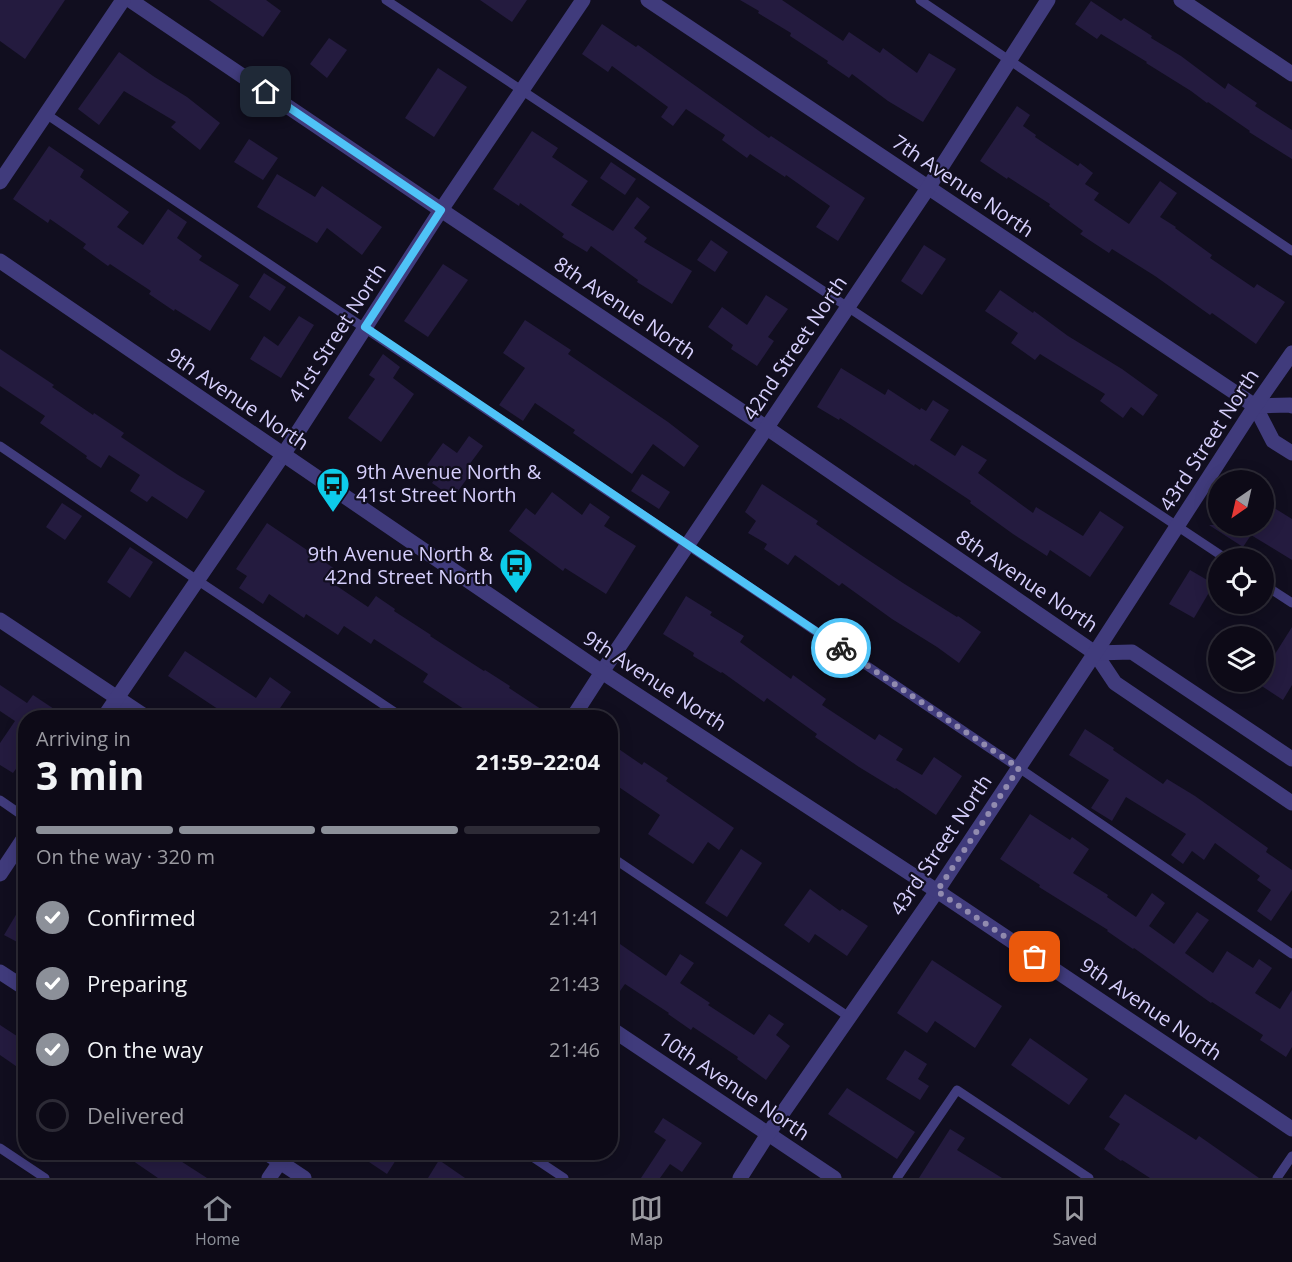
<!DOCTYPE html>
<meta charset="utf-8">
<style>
:root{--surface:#0d0a17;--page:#1b1824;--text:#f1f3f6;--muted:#9a9aa1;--line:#2d2b36;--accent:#8c9099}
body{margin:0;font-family:"Open Sans",sans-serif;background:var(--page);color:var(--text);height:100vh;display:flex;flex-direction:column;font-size:22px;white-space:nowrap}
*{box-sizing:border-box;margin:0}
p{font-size:20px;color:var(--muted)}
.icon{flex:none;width:33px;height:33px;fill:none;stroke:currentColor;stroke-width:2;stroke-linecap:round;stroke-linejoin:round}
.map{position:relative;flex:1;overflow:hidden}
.drawer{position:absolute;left:18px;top:710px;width:600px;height:450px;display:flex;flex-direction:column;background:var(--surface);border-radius:24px;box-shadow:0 3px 15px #0003,0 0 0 2px var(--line)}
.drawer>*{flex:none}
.needle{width:39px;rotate:214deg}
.buttons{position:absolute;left:1208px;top:470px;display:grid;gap:12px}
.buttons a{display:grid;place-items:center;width:66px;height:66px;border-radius:50%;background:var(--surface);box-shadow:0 3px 15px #0003,0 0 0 2px var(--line);font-size:30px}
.pin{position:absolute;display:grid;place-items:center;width:51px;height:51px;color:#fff;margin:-26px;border-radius:12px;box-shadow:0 3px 9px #0006}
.courier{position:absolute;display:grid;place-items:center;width:60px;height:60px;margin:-30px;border:4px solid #4fc3f7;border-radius:50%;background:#fff;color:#222;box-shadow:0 2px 8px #0007}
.head em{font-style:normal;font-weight:700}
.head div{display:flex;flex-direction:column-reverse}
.head{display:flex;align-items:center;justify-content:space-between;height:102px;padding:0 18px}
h1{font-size:39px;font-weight:700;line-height:45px}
.bar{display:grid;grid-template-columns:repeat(4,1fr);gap:9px 6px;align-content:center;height:72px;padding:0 18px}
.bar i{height:8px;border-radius:4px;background:var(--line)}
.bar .on{background:var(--accent)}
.bar p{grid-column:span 4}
ol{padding:0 18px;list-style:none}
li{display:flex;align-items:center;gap:18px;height:66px}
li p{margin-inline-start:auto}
li .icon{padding:6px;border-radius:50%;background:var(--accent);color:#fff;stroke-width:4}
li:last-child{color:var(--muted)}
li i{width:33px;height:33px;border:3px solid var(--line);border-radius:50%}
.menu{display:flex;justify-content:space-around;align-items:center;height:84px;border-top:2px solid var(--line);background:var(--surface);font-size:16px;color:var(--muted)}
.menu a{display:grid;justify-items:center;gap:3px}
.menu .on{color:var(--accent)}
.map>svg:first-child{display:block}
.building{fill:#241b3f}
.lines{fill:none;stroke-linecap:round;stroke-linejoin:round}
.service{stroke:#403b7c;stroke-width:9}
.minor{stroke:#403b7c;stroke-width:15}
.tertiary{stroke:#403b7c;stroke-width:15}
.done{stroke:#918baf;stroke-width:6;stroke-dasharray:0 10.8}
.route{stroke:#4fc3f7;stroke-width:8}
.labels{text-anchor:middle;stroke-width:4.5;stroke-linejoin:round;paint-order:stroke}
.street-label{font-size:20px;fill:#d6cffc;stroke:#110e1f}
.poi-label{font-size:20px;fill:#d6cffc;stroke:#110e1f;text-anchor:start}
</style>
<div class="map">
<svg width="1292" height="1178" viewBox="0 0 1292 1178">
<rect width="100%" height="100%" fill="#110e1f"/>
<g class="building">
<path d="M0,0H65L25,59L0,41Z"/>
<path d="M209,0H266L281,11L263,37Z"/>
<path d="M480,0H527L512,22Z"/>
<path d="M740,0H782L843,41L849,32L880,53L883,48L917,73L929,53L956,69L923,122L888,101L852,74L849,78L827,63L828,61L790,36L791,33L758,13L759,11Z"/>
<path d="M1091,1L1121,21L1124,18L1152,36L1151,38L1181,56L1225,89L1228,83L1257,103L1255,106L1292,130V159L1249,132L1250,131L1208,102L1207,103L1191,91L1146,63L1147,62L1101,34L1097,39L1075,24Z"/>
<path d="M602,24L636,47L638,45L769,138L771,136L865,198L838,241L816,227L830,206L786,175L785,177L750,154L747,158L722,140L725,135L686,109L673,126L661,117L668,107L612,66L608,72L582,54Z"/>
<path d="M329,38L347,50L327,78L310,64Z"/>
<path d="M119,52L153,76L187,97L220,123L200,150L171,127L176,122L124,91L99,125L78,109Z"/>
<path d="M438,68L467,87L434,137L405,118Z"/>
<path d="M1017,106L1030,115L1023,126L1036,135L1035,137L1078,166L1080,163L1093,173L1085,184L1099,193L1094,200L1129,224L1160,181L1177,193L1160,217L1176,227L1175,228L1212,255L1210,258L1254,288L1257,284L1285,302L1256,344L1212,313L1210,315L1155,276L1112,249L1109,253L1080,234L1083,231L1049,206L1050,204L1008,177L1007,179L980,161Z"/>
<path d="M532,131L558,148L552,157L588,181L571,205L613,231L637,197L650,207L634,228L647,238L644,242L692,271L672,304L637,282L638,280L591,246L587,252L562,237L564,234L520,203L519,206L493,189Z"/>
<path d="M249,139L278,158L263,180L234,162Z"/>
<path d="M49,146L84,170L80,177L129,212L117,227L143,245L168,209L187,222L177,238L202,256L199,260L239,285L210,331L175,309L174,311L149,294L151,291L110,264L108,266L83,248L86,244L50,219L48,223L13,199Z"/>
<path d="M611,162L636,179L625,195L600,178Z"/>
<path d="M277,174L315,197L322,186L382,227L362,255L327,228L317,243L257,207Z"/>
<path d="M711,240L728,252L715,272L697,260Z"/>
<path d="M924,245L946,259L922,295L901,281Z"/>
<path d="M443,264L468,280L428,337L404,321Z"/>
<path d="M264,273L286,287L270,311L249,297Z"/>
<path d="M1000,290L1033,313L1034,311L1068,336L1122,369L1158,395L1143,416L1131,407L1123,418L1100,401L1105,394L1040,354L1035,360L1011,343L1018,333L985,311Z"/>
<path d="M766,295L788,309L768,337L774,341L757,366L731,349L733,345L708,327L722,307L747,325Z"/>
<path d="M299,316L314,325L281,378L250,359L264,336L278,346Z"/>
<path d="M525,320L571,350L568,354L668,422L699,446L684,467L653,444L632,474L573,433L575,430L535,403L523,421L499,405L525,368L503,353Z"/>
<path d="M0,349L54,385L52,387L93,415L94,413L124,433L121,437L178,475L205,491L187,519L152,496L147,502L130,491L140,475L109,455L101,468L86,458L87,456L40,423L45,416L0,386Z"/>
<path d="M383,354L400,367L393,378L414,394L381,442L348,418L375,379L369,375Z"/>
<path d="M841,368L885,395L888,389L920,410L921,408L926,411L933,400L949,410L930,440L955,456L962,445L987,460L978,473L1033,513L1036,507L1083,536L1100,511L1124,527L1090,577L1050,550L1047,556L1013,534L970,503L971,501L915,464L914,466L840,418L839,420L817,407Z"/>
<path d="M469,436L483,446L466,469L471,473L453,498L432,483L439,474L427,465L443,443L457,453Z"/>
<path d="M642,474L670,492L659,509L631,491Z"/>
<path d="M762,484L818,521L816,524L861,555L903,583L957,617L958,616L981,632L959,663L937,647L892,619L842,583L839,586L795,555L788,565L764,549L767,544L748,533L756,521L745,512Z"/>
<path d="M552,492L582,515L590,503L610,517L604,526L636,546L606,594L565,568L563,571L509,531L526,508L535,515Z"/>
<path d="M1263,501L1292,519V560L1251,535L1243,547L1209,525H1263Z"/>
<path d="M62,503L82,516L65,540L46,527Z"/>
<path d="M267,523L335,569L328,580L368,607L376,596L395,609L394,611L431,635L430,636L484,671L485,670L510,686L509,688L553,717H476L423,682L428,674L374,639L371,644L344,626L338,635L306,614L304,618L269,594L263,604L239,588L247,576L236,569Z"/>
<path d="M130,547L153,562L130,598L107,582Z"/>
<path d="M1190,570L1214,584L1194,618L1169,604Z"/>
<path d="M686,596L712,612L710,615L744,636L740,642L791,679L793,675L826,699L822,705L875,740L879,734L903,749L896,760L922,775L934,757L962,776L936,815L896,788L895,789L859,767L815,737L817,734L767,698L764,702L722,672L721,673L693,656L694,653L663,634Z"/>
<path d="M1292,627V685L1283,700L1257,683L1258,681H1263V646L1275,654Z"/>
<path d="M185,651L256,698L270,677L291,692L274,717H230L168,676Z"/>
<path d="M0,685L27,703L33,695L66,717H26V755L13,773L0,765V743L15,721L0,711Z"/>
<path d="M1085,729L1114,748L1113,750L1163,784L1167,779L1195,796L1268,848L1266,852L1292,870V890L1271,921L1257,911L1271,890L1257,880L1260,876L1215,843L1204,860L1192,851L1183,864L1171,855L1186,834L1126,797L1112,821L1091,808L1109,780L1069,755Z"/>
<path d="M610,743L642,765L644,762L668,778L666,781L734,828L719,850L708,842L693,864L648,834L660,815L610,781Z"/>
<path d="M1030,814L1070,840L1072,837L1089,849L1073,873L1108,895L1107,897L1136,917L1152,893L1165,903L1149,926L1174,944L1197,912L1209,920L1185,953L1213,973L1227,951L1253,968L1259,959L1272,968L1255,993L1280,1009L1292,990V1047L1286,1057L1260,1040L1263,1035L1212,1002L1211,1003L1134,948L1133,949L1107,931L1108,930L1039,887L1040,885L1000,859Z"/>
<path d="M741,849L762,863L727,917L705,903Z"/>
<path d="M810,889L840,911L842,909L868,926L847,956L815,934L809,943L784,925Z"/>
<path d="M26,898V933L19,943L4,935Z"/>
<path d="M620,944L666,976L680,954L694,963L680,983L710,1003L708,1005L754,1035L769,1014L784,1024L776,1035L790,1046L766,1080L737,1059L738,1057L693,1027L691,1030L668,1014L669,1013L625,984L620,991L610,984V958Z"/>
<path d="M932,960L1002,1006L975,1048L935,1021L927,1033L897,1013Z"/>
<path d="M0,1025L26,1042V1073L0,1055Z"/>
<path d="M1030,1038L1088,1079L1069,1105L1011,1065Z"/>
<path d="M905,1050L927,1064L918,1079L929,1086L920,1100L886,1079Z"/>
<path d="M847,1088L915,1132L897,1159L828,1114Z"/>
<path d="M1125,1094L1196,1140L1199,1136L1259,1178H1150L1122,1160L1121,1161L1104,1149L1120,1124L1109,1117Z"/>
<path d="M663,1118L702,1143L682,1172L670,1164L660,1178H641L666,1140L654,1132Z"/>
<path d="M950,1129L965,1138L957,1150L1002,1178H919Z"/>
<path d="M120,1152H181L176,1158L207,1178H158Z"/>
<path d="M354,1152H401L387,1174Z"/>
<path d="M439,1160L465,1178H428Z"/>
</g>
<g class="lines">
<g class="service">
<path d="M386,0L1225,558"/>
<path d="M920,0L1292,251"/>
<path d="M46,114L1019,768L1292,954"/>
<path d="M0,446L197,580L402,717"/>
<path d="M1263,584L1292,603"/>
<path d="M0,800L26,818"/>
<path d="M610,856L849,1017"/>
<path d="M0,1148L45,1178"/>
<path d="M525,1152L564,1178"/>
<path d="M897,1178L957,1090L1089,1178"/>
<path d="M1277,1178L1292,1156"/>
</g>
<g class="minor">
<path d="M130,0L441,210L767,428L1095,653L1115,683L1292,803"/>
<path d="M648,0L1255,406L1273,441L1292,453"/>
<path d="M1181,0L1292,74"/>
<path d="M0,182L123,0"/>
<path d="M1255,406L1290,405L1292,406"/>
<path d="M0,620L146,717"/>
<path d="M1095,653L1132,652L1292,759"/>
<path d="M104,717L283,455L441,210L583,0"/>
<path d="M573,717L602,672L928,188L1048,0"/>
<path d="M0,874L26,835"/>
<path d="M0,972L26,989"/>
<path d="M610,1028L834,1178"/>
<path d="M265,1152L304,1178"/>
<path d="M269,1178L287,1152"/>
<path d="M740,1178L768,1134L937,891L1095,653L1255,406L1292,353"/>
</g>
<path class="tertiary" d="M0,261L602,672L937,891L1292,1129"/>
</g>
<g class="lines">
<path class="done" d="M841,648L1019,768L937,891L1035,957"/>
<path class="route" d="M266,92L441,210L365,327L841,648"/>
</g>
<defs>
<symbol id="bus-pin" viewBox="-11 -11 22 30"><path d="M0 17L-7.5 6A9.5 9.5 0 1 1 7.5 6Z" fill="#0dccea" stroke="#110e1f"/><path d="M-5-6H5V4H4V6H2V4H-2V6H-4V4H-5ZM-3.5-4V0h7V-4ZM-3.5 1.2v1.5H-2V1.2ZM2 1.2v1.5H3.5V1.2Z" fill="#111"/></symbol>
</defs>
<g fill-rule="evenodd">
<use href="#bus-pin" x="314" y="465" width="38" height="52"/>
<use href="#bus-pin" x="497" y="546" width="38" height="52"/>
</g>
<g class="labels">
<g class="street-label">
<text transform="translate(963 186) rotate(34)" y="7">7th Avenue North</text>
<text transform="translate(625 308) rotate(34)" y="7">8th Avenue North</text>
<text transform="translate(337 333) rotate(-57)" y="7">41st Street North</text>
<text transform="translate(795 348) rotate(-56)" y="7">42nd Street North</text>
<text transform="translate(238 399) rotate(34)" y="7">9th Avenue North</text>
<text transform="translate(1209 440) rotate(-57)" y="7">43rd Street North</text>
<text transform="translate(1027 581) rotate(34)" y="7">8th Avenue North</text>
<text transform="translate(655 681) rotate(33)" y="7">9th Avenue North</text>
<text transform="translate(941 845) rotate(-56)" y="7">43rd Street North</text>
<text transform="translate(1151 1009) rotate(34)" y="7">9th Avenue North</text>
<text transform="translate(734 1086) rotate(34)" y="7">10th Avenue North</text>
</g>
<g class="poi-label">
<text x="356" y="479">9th Avenue North &amp;<tspan x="356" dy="23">41st Street North</tspan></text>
<text x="493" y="561" text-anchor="end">9th Avenue North &amp;<tspan x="493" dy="23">42nd Street North</tspan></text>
</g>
</g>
</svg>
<div class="buttons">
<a><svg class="needle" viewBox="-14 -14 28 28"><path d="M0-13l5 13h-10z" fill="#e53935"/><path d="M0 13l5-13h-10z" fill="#9a9aa1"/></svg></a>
<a><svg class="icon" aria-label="locate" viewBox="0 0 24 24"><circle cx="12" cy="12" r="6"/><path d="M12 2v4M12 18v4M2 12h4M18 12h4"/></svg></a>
<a><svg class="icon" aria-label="layers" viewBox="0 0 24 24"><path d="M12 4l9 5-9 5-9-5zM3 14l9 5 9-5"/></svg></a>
</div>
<div class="pin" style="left:1035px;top:957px;background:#ea580c"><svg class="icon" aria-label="bag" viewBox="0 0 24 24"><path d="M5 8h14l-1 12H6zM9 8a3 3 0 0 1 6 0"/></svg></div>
<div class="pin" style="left:266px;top:92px;background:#1f2937"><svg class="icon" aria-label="home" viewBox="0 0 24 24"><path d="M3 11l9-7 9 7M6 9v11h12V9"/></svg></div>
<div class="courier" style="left:841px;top:648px"><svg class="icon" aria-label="bike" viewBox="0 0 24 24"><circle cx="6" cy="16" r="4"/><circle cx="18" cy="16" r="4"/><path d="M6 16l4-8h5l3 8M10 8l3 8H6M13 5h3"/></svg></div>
<section class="drawer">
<div class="head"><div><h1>3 min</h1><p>Arriving in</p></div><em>21:59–22:04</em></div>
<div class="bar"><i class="on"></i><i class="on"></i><i class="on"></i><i></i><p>On the way · 320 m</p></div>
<ol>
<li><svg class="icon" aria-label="check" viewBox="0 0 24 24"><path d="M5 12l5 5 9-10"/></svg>Confirmed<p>21:41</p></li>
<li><svg class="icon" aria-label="check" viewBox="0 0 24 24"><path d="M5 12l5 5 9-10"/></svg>Preparing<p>21:43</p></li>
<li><svg class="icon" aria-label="check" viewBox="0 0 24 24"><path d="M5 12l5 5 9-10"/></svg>On the way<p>21:46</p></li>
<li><i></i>Delivered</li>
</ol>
</section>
</div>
<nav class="menu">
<a class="on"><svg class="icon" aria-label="home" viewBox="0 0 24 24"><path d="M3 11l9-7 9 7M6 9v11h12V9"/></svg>Home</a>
<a><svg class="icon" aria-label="map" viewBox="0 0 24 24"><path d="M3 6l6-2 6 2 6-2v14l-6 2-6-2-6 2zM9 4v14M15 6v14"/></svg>Map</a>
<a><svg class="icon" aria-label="saved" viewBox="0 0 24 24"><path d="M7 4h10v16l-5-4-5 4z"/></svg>Saved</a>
</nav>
